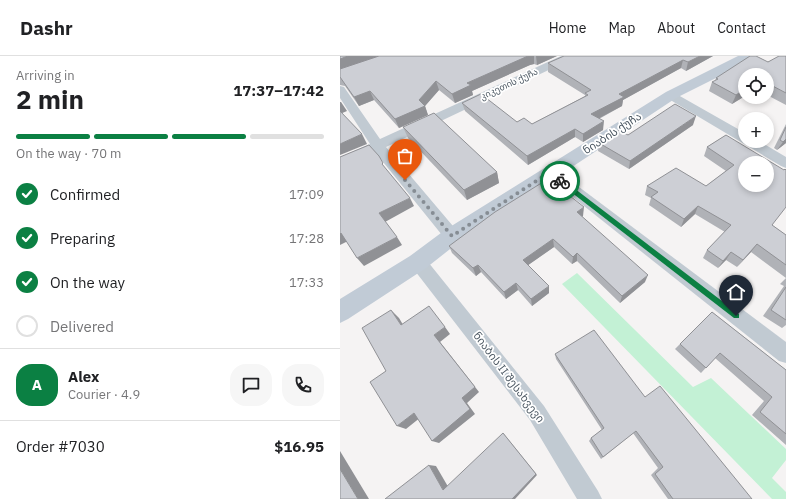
<!DOCTYPE html>
<meta charset="utf-8">
<style>
:root{--surface:#fff;--page:#f6f6f6;--text:#202124;--muted:#757577;--line:#e0e0e0;--accent:#0b8043}
body{margin:0;font-family:"IBM Plex Sans","Noto Sans Georgian",sans-serif;background:var(--page);color:var(--text);height:100vh;display:flex;flex-direction:column;font-size:15px;white-space:nowrap}
*{box-sizing:border-box;margin:0}
p{font-size:13px;color:var(--muted)}
.icon{flex:none;width:22px;height:22px;fill:none;stroke:currentColor;stroke-width:2;stroke-linecap:round;stroke-linejoin:round}
.map{position:relative;flex:1;overflow:hidden}
.side{display:flex;flex-direction:column;background:var(--surface);width:340px}
.side>*{flex:none}
.tools{position:absolute;left:398px;top:12px;display:grid;gap:8px}
.tools a{display:grid;place-items:center;width:36px;height:36px;border-radius:50%;background:var(--surface);box-shadow:0 2px 6px #0003;font-size:20px}
.pin{position:absolute;display:grid;place-items:center;width:34px;height:34px;color:#fff;margin:-41px -17px;border-radius:50% 50% 50% 0;rotate:-45deg;box-shadow:0 0 4px #0007}
.pin .icon{rotate:45deg}
.courier{position:absolute;display:grid;place-items:center;width:40px;height:40px;margin:-20px;border:3px solid #0b8043;border-radius:50%;background:#fff;color:#222;box-shadow:0 1px 5px #0007}
.summary em{font-style:normal;font-weight:700}
.summary div{display:flex;flex-direction:column-reverse}
.summary{display:flex;align-items:center;justify-content:space-between;height:68px;padding:0 16px}
h1{font-size:26px;font-weight:700;line-height:30px}
.bar{display:grid;grid-template-columns:repeat(4,1fr);gap:6px 4px;align-content:center;height:48px;padding:0 16px}
.bar i{height:5px;border-radius:3px;background:var(--line)}
.bar .on{background:var(--accent)}
.bar p{grid-column:span 4}
.line{display:flex;align-items:center;gap:10px;padding:0 16px;border-top:1px solid var(--line)}
.line div{flex:1}
.round{display:grid;place-items:center;flex:none;width:42px;height:42px;border-radius:16px;background:var(--page)}
ol{padding:0 16px;list-style:none}
li{display:flex;align-items:center;gap:12px;height:44px}
li p{margin-inline-start:auto}
li .icon{padding:4px;border-radius:50%;background:var(--accent);color:#fff;stroke-width:4}
li:last-child{color:var(--muted)}
li i{width:22px;height:22px;border:2px solid var(--line);border-radius:50%}
header{display:flex;align-items:center;gap:24px;box-sizing:border-box;height:56px;padding:0 20px;background:var(--surface);border-bottom:1px solid var(--line)}
header strong{font-size:19px}
nav{display:flex;gap:22px;margin-inline-start:auto;font-size:14px}
main{display:flex;flex:1;min-height:0}
.map>svg:first-child{display:block}
.green{fill:#c3f1d5}
.lines{fill:none;stroke-linecap:round;stroke-linejoin:round}
.street{fill:#c1cad2;fill-rule:evenodd}
.secondary{fill:#c1cbd6;fill-rule:evenodd}
.wall{fill:#b0b2b7}
.shaded-wall{fill:#909195}
.building{fill:#cdcfd5;stroke:#909195;fill-rule:evenodd}
.route{fill:#0b8043}
.done{stroke:#868d94;stroke-width:4;stroke-dasharray:0 7.2}
.labels{text-anchor:middle;stroke-width:3.5;stroke-linejoin:round;paint-order:stroke}
.far-street-label{font-size:9px;fill:#4a5661;stroke:#fff}
.street-label{font-size:11px;fill:#4a5661;stroke:#fff}
</style>
<header>
<strong>Dashr</strong>
<nav><a>Home</a><a>Map</a><a>About</a><a>Contact</a></nav>
</header>
<main>
<section class="side">
<div class="summary"><div><h1>2 min</h1><p>Arriving in</p></div><em>17:37–17:42</em></div>
<div class="bar"><i class="on"></i><i class="on"></i><i class="on"></i><i></i><p>On the way · 70 m</p></div>
<ol>
<li><svg class="icon" aria-label="check" viewBox="0 0 24 24"><path d="M5 12l5 5 9-10"/></svg>Confirmed<p>17:09</p></li>
<li><svg class="icon" aria-label="check" viewBox="0 0 24 24"><path d="M5 12l5 5 9-10"/></svg>Preparing<p>17:28</p></li>
<li><svg class="icon" aria-label="check" viewBox="0 0 24 24"><path d="M5 12l5 5 9-10"/></svg>On the way<p>17:33</p></li>
<li><i></i>Delivered</li>
</ol>
<div class="line" style="height:72px"><b class="round" style="background:var(--accent);color:#fff">A</b><div><b>Alex</b><p>Courier · 4.9</p></div><a class="round"><svg class="icon" aria-label="chat" viewBox="0 0 24 24"><path d="M4 5h16v11H9l-5 4z"/></svg></a><a class="round"><svg class="icon" aria-label="phone" viewBox="0 0 24 24"><path d="M5 4h4l2 5-3 2q2 4 5 5l2-3 5 2v4C11 20 4 13 5 4z"/></svg></a></div>
<div class="line" style="height:52px"><div>Order #7030</div><b>$16.95</b></div>
</section>
<div class="map">
<svg width="446" height="443" viewBox="0 0 446 443">
<rect width="100%" height="100%" fill="#f5f3f3"/>
<path class="green" d="M237,217L353,331L371,322L446,393V404L432,422L446,436V443H432L222,228Z"/>
<g class="lines">
<g class="street">
<path d="M221,0H235L234,2L46,91L118,176L120,180L118,184L112,186L106,184L35,96L0,112V101L30,88L0,42V30L4,31L40,83Z"/>
<path d="M331,35L405,77V85H419L446,101V112L441,110L327,42L325,39L327,36Z"/>
<path d="M210,111L215,113L446,286V307L439,305L205,119L203,116L205,113Z"/>
<path d="M78,199L84,201L204,350L258,435L262,443H237L190,364L72,211L70,206L72,201Z"/>
</g>
<path class="secondary" d="M398,0H416L414,3L336,42L119,186L86,212L8,263L0,267V243L70,200L105,174L326,36Z"/>
</g>
<g class="wall">
<path d="M0,0H217L197,9L194,8L190,9L132,35L133,39L115,47L99,34L85,50L88,59L59,72L34,44L19,50L5,30L0,29Z"/>
<path d="M224,0H373L346,15L341,12L283,44L282,50L259,63L263,74L243,86L235,81L188,109L125,55L122,47L177,66L192,68L245,40V39L208,16V7Z"/>
<path d="M446,0V49L427,39V19H405V40L392,48L369,35L372,26L375,25L376,22Z"/>
<path d="M446,68V87L437,94L434,92Z"/>
<path d="M353,69L289,113L258,95L259,87L288,79Z"/>
<path d="M63,71L157,116L159,127L127,144L68,82Z"/>
<path d="M386,79L432,169L446,179V269L442,272L423,260L444,230L440,228L446,222L411,196L397,211L386,204L378,212L363,202L367,194L385,176L355,158L341,171L309,149L311,142L305,139L307,130H366L386,115L364,100L367,91Z"/>
<path d="M224,144L243,160L242,161L305,226L280,247L237,205L232,208L214,191L188,209L209,237L192,250L178,234L166,243L141,216L136,220L112,197L109,190Z"/>
<path d="M372,256L446,314V389L412,359L424,345L375,302L361,317L335,293Z"/>
<path d="M215,298L305,341L412,443H328L311,419L318,412L293,377L261,403L249,385L251,382L262,374L216,303Z"/>
</g>
<g class="shaded-wall">
<path d="M8,0H40L0,13V3Z"/>
<path d="M188,0H194V8L190,9L132,35L133,39L115,47L112,38L127,27Z"/>
<path d="M196,0H217L197,9Z"/>
<path d="M360,0H373L346,15L348,6Z"/>
<path d="M343,4L341,12L283,44L282,50L250,67L251,58L279,38Z"/>
<path d="M96,25L99,34L85,50L88,59L59,72L55,63L79,44Z"/>
<path d="M405,33V40L392,48L396,39Z"/>
<path d="M30,35L34,44L19,50L14,41Z"/>
<path d="M0,46H1L7,55L0,58Z"/>
<path d="M356,60L353,69L289,113L290,105Z"/>
<path d="M264,65L263,74L243,86V78Z"/>
<path d="M235,73V81L188,109L187,100Z"/>
<path d="M22,78L27,88L0,99V88Z"/>
<path d="M446,83V87L437,94L443,86Z"/>
<path d="M157,116L159,127L127,144L124,134Z"/>
<path d="M70,142L74,150L45,166L39,157Z"/>
<path d="M358,150L355,158L341,171L344,163Z"/>
<path d="M244,151L243,160L237,165V156Z"/>
<path d="M1,177L8,185L0,189V178Z"/>
<path d="M57,181L62,189L24,210L17,202Z"/>
<path d="M213,183L214,191L184,212L183,204Z"/>
<path d="M417,188L411,196L397,211L403,204Z"/>
<path d="M391,196L386,204L378,212L383,205Z"/>
<path d="M237,197V205L232,208L233,201Z"/>
<path d="M138,209L141,216L136,220L133,212Z"/>
<path d="M308,219L305,226L280,247L282,240Z"/>
<path d="M176,227L178,234L166,243L164,236Z"/>
<path d="M209,230V237L192,250L191,243Z"/>
<path d="M51,254L59,262L68,277L61,269Z"/>
<path d="M105,271L110,278L100,286L139,336L127,347L135,358L99,387L92,385L122,342L94,279Z"/>
<path d="M74,357L81,361L66,373L57,370Z"/>
<path d="M163,377L197,419L175,443H172Z"/>
<path d="M0,395L29,443H18L0,413Z"/>
<path d="M89,409L96,410L110,434H103Z"/>
</g>
<g class="building">
<path d="M0,0H8L0,3Z"/>
<path d="M39,0H188L127,27L131,29L112,38L96,25L79,44L85,50L55,63L30,35L14,41L0,21V13Z"/>
<path d="M224,0H360L348,6L343,4L279,38L284,41L251,58L264,65L243,78L235,73L187,100L122,47L141,38L177,66L184,62L192,68L248,39L245,37L251,34L208,7Z"/>
<path d="M410,0H416L428,6L439,0H446V37L427,27V19H405V33L396,39L372,26L378,23L376,22Z"/>
<path d="M335,48L356,60L290,105L259,87L279,74L288,79Z"/>
<path d="M0,55L22,78L0,88Z"/>
<path d="M94,57L157,116L124,134L63,71Z"/>
<path d="M446,71V83L443,86L440,84Z"/>
<path d="M386,79L444,114L445,113L446,114V151L432,169L446,179V209L417,188L403,204L391,196L383,205L367,194L391,169L358,150L344,163L311,141L318,136L307,130L336,112L366,130L394,109L367,91ZM405,107H427V129H405Z"/>
<path d="M29,89L39,100L43,107L42,108L70,142L39,157L57,181L17,202L1,177L0,178V101Z"/>
<path d="M203,126L224,144L230,140L244,151L237,156L308,219L282,240L237,197L233,201L213,183L183,204L209,230L191,243L176,227L164,236L138,209L133,212L109,190L155,156Z"/>
<path d="M446,231V264L431,254Z"/>
<path d="M89,250L105,271L94,279L135,331L122,342L130,353L92,385L74,357L57,370L30,326L46,315L22,272L51,254L61,269Z"/>
<path d="M372,256L446,314V378L420,356L432,341L380,297L366,312L340,288Z"/>
<path d="M254,274L305,341L320,330L412,443H333L315,418L323,411L296,375L263,401L251,382L264,372L215,298Z"/>
<path d="M163,377L196,418L172,443H45L89,409L103,434Z"/>
<path d="M0,413L18,443H0Z"/>
</g>
<path class="route" d="M218,123H222L399,258V262H394L218,126Z"/>
<g class="lines">
<path class="done" d="M65,124L112,180L210,116L220,125"/>
</g>
<g class="labels">
<g class="far-street-label">
<text transform="translate(169 28) rotate(-25)" y="3">კიკეთის ქუჩა</text>
</g>
<g class="street-label">
<text transform="translate(272 77) rotate(-33)" y="4">ნიაბის ქუჩა</text>
<text transform="translate(169 321) rotate(53)" y="4">ნიაბის II შესახვევი</text>
</g>
</g>
</svg>
<div class="tools">
<a><svg class="icon" aria-label="locate" viewBox="0 0 24 24"><circle cx="12" cy="12" r="6"/><path d="M12 2v4M12 18v4M2 12h4M18 12h4"/></svg></a>
<a>+</a>
<a>−</a>
</div>
<div class="pin" style="left:65px;top:124px;background:#ea580c"><svg class="icon" aria-label="bag" viewBox="0 0 24 24"><path d="M5 8h14l-1 12H6zM9 8a3 3 0 0 1 6 0"/></svg></div>
<div class="pin" style="left:396px;top:260px;background:#1f2937"><svg class="icon" aria-label="home" viewBox="0 0 24 24"><path d="M3 11l9-7 9 7M6 9v11h12V9"/></svg></div>
<div class="courier" style="left:220px;top:125px"><svg class="icon" aria-label="bike" viewBox="0 0 24 24"><circle cx="6" cy="16" r="4"/><circle cx="18" cy="16" r="4"/><path d="M6 16l4-8h5l3 8M10 8l3 8H6M13 5h3"/></svg></div>
</div>
</main>
